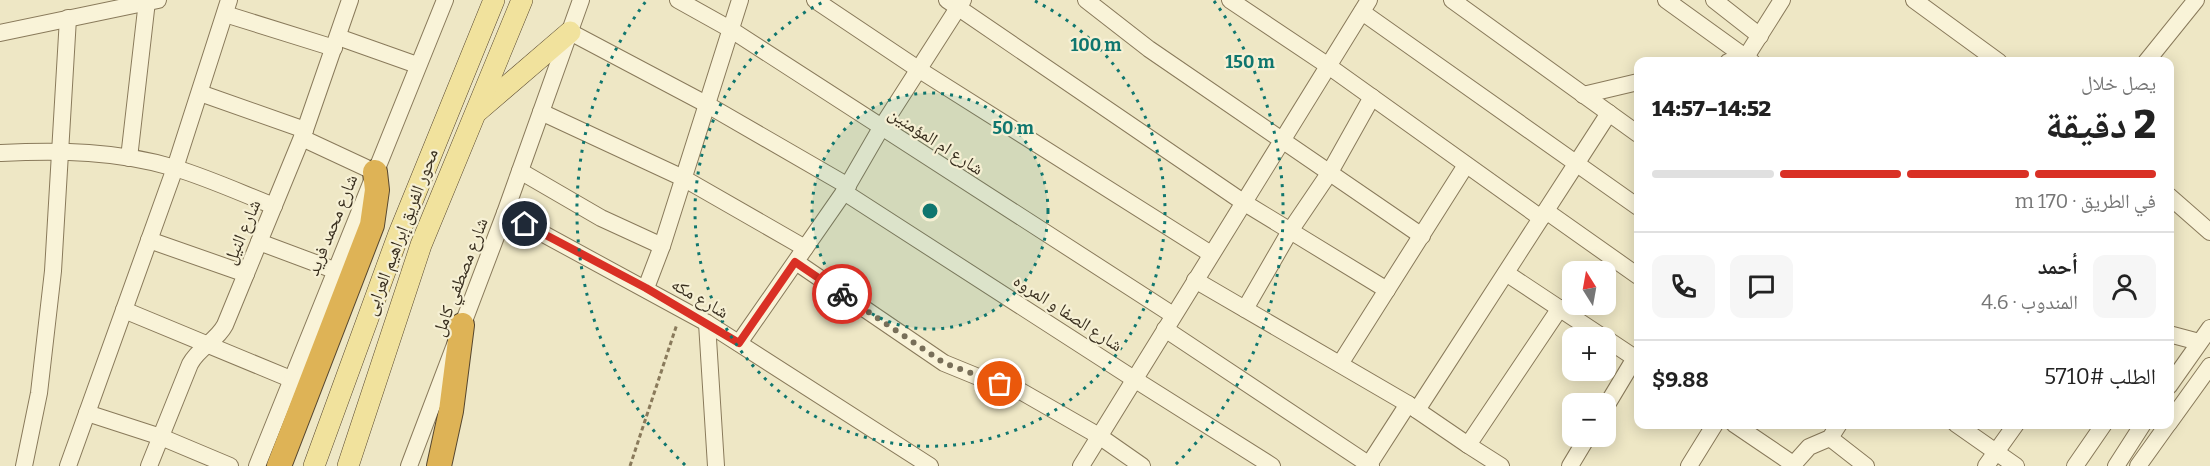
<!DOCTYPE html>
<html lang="ar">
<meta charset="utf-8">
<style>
:root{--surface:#fff;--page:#f6f6f6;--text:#222;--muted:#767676;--line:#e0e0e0;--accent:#d93025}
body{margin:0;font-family:Bitter,"Noto Naskh Arabic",serif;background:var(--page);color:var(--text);direction:rtl;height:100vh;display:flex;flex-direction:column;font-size:22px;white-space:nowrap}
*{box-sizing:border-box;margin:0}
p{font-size:20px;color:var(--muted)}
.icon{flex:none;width:33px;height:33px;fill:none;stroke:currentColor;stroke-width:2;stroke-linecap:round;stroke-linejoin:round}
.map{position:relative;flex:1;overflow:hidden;direction:ltr}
.panel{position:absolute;left:1634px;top:57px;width:540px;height:372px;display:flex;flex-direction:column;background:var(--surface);border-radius:12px;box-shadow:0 3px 15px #0003;direction:rtl}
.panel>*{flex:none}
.needle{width:39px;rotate:349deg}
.tools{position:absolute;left:1562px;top:261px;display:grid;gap:12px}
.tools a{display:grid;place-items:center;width:54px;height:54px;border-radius:12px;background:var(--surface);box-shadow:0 3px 15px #0003;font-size:30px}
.pin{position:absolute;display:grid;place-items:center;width:51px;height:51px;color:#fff;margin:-26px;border:3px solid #fff;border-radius:50%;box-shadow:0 2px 6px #0007}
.courier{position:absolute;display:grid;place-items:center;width:60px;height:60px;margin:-30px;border:4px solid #d93025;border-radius:50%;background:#fff;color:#222;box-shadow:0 2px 8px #0007}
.summary em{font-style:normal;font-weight:800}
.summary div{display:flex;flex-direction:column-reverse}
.summary{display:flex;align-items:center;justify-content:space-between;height:102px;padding:0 18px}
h1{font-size:39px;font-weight:800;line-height:45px}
.bar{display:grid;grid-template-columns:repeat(4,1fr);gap:9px 6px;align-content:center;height:72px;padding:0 18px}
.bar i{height:8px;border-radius:4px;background:var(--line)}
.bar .active{background:var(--accent)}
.bar p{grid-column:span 4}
.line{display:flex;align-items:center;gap:15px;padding:0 18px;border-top:2px solid var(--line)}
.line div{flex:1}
.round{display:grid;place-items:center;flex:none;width:63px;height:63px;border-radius:12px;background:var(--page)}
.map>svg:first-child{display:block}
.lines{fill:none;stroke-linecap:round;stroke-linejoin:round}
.minor-casing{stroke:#897a5b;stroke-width:18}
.major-casing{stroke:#57472f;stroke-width:22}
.highway-casing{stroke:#57472f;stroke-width:26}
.path{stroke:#897a5b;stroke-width:3;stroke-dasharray:4.5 3;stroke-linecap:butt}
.minor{stroke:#f9f3d8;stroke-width:16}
.major{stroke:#f1e29d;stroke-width:21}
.highway{stroke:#deb356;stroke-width:24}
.done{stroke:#786f59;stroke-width:6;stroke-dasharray:0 10.8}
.route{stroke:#d93025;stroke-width:8}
.ring{fill:none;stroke:#0f766e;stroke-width:3;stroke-dasharray:3 6}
.labels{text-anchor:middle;stroke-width:4.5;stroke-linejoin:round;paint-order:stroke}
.street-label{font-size:18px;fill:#392f1f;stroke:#f6f0d4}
.centre{fill:#0f766e;stroke:#f6f0d4;stroke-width:3}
.ring-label{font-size:18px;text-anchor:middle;font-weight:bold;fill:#0f766e;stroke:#f6f0d4;stroke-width:4.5;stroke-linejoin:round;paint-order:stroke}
</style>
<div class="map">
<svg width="2210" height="466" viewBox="0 0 2210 466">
<rect width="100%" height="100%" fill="#eee7c5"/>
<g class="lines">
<defs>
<g id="minor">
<path d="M678,0L730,29L1173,315"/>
<path d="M815,0L918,69L1211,254"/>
<path d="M947,0L1243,202L1387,290"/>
<path d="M1086,0L1149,49L1422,236"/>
<path d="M1230,0L1327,65L1541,218"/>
<path d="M1452,0L1638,134"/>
<path d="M1666,0L1752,62"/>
<path d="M1714,0L1760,36"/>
<path d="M1914,0L1999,62"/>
<path d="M1362,12L1638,207"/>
<path d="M225,14L334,48"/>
<path d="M570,32L706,104L848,186"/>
<path d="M0,33L158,0"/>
<path d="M338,37L417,65"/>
<path d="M1728,62L1746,57L1782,0"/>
<path d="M2146,62L2196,0"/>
<path d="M200,93L305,130"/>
<path d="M1583,95L1638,82"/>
<path d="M541,112L683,178L805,248"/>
<path d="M302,138L375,172"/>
<path d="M1,153C59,150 119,151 175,168C208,178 241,193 274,206"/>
<path d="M129,158L147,1"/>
<path d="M520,171L601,218L662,246"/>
<path d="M844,192L1134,379L1272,466"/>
<path d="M2169,196L2210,232"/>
<path d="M1546,211L1638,276"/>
<path d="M505,213L707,323L930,466"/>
<path d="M149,240L246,274"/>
<path d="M259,242L334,270"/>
<path d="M796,262L944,363L988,381L1017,389L1099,436L1142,466"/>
<path d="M1506,273L1604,338"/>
<path d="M1195,280L1408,404"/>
<path d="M646,288L662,246L740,0"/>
<path d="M1245,309L1290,231L1330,172L1372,97"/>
<path d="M124,310L293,380"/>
<path d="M707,323L716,466"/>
<path d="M1165,329L1371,466"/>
<path d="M2169,334L2199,342"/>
<path d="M1605,338L1638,360"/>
<path d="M739,343L844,192L881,128L963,0"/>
<path d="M1340,364L1466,165"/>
<path d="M2169,386L2210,328"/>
<path d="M1605,408L1635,358"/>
<path d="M1417,410L1609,113"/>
<path d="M87,413L161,437L230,466"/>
<path d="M2169,423L2210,366"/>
<path d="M1734,424L1793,464"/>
<path d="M1956,424L2016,466"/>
<path d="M1830,438L1866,466"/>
<path d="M1468,445L1501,466"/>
<path d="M24,466L39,393L53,271L68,18"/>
<path d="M68,466L175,168L229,0"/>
<path d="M149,466L190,364C199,347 216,342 225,325L305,130L350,0"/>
<path d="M257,466L445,0"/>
<path d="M409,466L505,213L581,0"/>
<path d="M1081,466L1369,0"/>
<path d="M1368,466L1408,404L1468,445L1560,308"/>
<path d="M1570,466L1588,436"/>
<path d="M1689,466L1715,424"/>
<path d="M1792,466L1809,447L1830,438L1839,424"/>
<path d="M1986,466L2016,424"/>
<path d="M2075,466L2104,424"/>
<path d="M2116,466L2143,424"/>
<path d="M2138,466L2168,424"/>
</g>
<g id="major">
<path d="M478,111L570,32"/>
<path d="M314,466L398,236L494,0"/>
<path d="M348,466L421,245L522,0"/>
</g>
<g id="highway">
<path d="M279,466L372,225L377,190L375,172"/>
<path d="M439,466L451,411L462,325"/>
</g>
</defs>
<use href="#minor" class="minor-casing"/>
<use href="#major" class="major-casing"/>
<use href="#highway" class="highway-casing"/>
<path class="path" d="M630,466L677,324"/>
<use href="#minor" class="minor"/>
<use href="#major" class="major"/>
<use href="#highway" class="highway"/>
</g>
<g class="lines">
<path class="done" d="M842,294L944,363L1000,384"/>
<path class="route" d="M525,224L646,288L739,343L795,262L842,294"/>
</g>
<circle cx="930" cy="211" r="118" fill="#0f766e" fill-opacity=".12"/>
<g class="ring">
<circle cx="930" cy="211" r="118"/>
<path d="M1035 1A235 235 0 1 1 825 1"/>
<path d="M685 465A353 353 0 0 1 646 1M1214 1A353 353 0 0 1 1175 465"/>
</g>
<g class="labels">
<g class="street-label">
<text transform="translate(936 141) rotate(33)" y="6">شارع ام المؤمنين</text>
<text transform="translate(332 225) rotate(-68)" y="6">شارع محمد فريد</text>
<text transform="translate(242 232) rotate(-67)" y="6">شارع النيل</text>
<text transform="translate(401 232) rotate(-69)" y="6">محور الفريق إبراهيم العرابى</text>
<text transform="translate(460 277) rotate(-69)" y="6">شارع مصطفي كامل</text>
<text transform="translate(700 298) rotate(30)" y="6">شارع مكه</text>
<text transform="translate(1068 313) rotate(33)" y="6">شارع الصفا و المروه</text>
</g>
</g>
<circle cx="930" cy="211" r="9" class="centre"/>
<g class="ring-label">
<text x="1096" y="51">100 m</text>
<text x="1250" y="68">150 m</text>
<text x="1013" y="134">50 m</text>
</g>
</svg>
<div class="tools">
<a><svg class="needle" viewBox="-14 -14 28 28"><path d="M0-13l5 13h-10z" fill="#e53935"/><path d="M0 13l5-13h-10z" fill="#767676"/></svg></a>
<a>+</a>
<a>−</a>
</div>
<div class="pin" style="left:1000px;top:384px;background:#ea580c"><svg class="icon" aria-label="bag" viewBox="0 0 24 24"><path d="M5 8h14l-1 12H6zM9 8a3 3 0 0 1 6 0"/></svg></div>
<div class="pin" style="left:525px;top:224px;background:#1f2937"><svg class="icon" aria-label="home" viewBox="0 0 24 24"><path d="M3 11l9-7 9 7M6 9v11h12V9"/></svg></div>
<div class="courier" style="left:842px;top:294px"><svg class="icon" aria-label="bike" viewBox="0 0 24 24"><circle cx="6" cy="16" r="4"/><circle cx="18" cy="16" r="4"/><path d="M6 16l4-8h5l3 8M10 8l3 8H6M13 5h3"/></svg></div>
<section class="panel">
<div class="summary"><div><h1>2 دقيقة</h1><p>يصل خلال</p></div><em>14:52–14:57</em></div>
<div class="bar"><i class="active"></i><i class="active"></i><i class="active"></i><i></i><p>في الطريق · 170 m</p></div>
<div class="line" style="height:108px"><a class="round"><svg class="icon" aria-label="person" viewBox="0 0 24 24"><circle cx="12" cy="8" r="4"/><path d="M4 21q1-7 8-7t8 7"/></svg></a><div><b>أحمد</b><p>المندوب · 4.6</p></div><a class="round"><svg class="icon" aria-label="chat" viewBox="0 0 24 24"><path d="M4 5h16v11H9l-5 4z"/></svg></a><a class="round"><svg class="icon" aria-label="phone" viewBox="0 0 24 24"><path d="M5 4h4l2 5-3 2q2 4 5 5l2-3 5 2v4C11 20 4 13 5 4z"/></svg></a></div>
<div class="line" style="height:78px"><div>الطلب #5710</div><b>$9.88</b></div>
</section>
</div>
